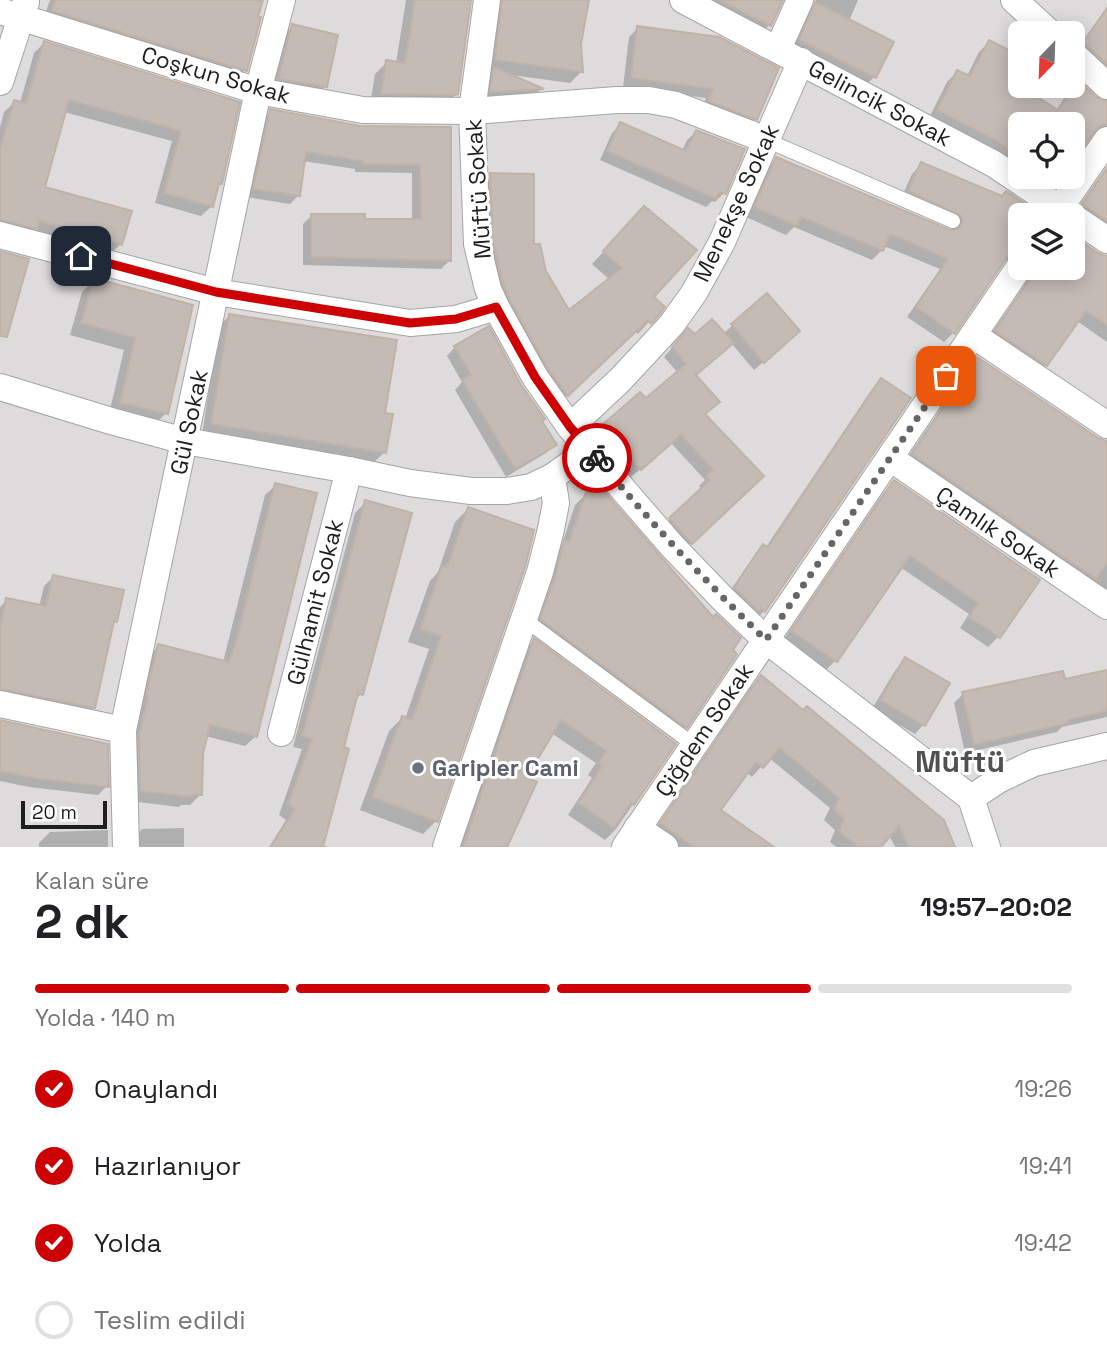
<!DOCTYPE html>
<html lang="tr">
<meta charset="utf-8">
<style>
:root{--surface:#fff;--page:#f6f6f6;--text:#202124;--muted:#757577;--line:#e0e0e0;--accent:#cd0003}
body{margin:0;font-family:"Space Grotesk",sans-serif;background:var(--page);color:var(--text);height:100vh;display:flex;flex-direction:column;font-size:26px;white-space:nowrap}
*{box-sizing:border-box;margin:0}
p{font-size:23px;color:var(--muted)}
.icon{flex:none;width:38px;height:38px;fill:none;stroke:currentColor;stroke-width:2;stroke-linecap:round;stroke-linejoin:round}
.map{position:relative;height:847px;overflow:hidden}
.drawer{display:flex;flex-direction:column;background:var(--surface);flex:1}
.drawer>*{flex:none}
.needle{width:46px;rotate:203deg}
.fabs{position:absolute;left:1008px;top:21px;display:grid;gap:14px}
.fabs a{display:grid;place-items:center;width:77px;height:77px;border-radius:10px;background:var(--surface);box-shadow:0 4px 18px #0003;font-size:35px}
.scale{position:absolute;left:21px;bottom:18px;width:86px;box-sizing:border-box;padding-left:7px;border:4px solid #1e1e1e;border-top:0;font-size:19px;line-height:24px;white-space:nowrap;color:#1e1e1e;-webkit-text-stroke:5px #fff;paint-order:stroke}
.pin{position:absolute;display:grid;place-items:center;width:60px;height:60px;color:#fff;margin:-30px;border-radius:14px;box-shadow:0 4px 10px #0006}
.courier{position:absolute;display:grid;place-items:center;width:70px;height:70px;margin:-35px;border:5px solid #cd0003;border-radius:50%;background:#fff;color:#222;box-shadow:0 2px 9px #0007}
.summary em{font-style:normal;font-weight:700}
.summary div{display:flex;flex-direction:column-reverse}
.summary{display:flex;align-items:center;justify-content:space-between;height:119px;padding:0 35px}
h1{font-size:46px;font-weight:700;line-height:52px}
.bar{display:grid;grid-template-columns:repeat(4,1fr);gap:10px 7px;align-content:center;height:84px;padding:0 35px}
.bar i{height:9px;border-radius:5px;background:var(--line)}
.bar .current{background:var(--accent)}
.bar p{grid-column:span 4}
ol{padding:0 35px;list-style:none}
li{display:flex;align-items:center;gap:21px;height:77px}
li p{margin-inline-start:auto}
li .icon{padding:7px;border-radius:50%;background:var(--accent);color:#fff;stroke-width:4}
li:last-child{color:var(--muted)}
li i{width:38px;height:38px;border:4px solid var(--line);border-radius:50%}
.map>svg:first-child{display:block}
.residential{fill:#dddbdb;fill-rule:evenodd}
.shadow{fill:#0003}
.building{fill:#c4bbb4;stroke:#c1b2a7;stroke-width:2}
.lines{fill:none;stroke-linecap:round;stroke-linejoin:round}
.lane-casing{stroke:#a5a5a5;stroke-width:16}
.street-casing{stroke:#a5a5a5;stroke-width:28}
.lane{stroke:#fff;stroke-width:14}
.street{stroke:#fff;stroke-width:26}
.done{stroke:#676664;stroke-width:7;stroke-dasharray:0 12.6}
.route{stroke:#cd0003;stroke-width:9}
.worship-dot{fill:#6b7280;stroke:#fff;stroke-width:2.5}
.labels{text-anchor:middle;stroke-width:6;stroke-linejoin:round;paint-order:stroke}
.street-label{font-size:23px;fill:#1e1e1e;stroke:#fff}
.worship-label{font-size:23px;font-weight:bold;fill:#5b616d;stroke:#fff;text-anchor:start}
.district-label{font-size:30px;font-weight:bold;fill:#515151;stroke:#fff}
</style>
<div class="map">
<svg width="1107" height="847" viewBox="0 0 1107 847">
<rect width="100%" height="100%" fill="#efece5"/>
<path class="residential" d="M0,0H1107V847H0ZM1020,33H1073V86H1020ZM1020,124H1073V177H1020ZM1020,215H1073V268H1020Z"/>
<g class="shadow">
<path d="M50,0H261L245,70L234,82L42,22Z"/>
<path d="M406,0H469L457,93L445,105H370L375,74L387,62L396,63Z"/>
<path d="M486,0H587L580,43L582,71L570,83L511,75L541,89L529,101L478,104L481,82L491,72L484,71Z"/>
<path d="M685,0H782L769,25L758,37Z"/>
<path d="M816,0H858L849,21L891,42L874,77L865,86L792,49L807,14L812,8Z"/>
<path d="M1107,7V84L1075,53Z"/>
<path d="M292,26L325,87L316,95L270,87L284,35Z"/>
<path d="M638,28L755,119L747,127L701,110L706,98L623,87L629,37Z"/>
<path d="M989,42L1020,58V71L1014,83L1056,111L1068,92L1078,83L1095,99L1107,103V138L1097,134L1089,135L1073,159V124H1020V177H1060L1044,195L928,120L947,82L957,72L967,76L979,52Z"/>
<path d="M44,43L238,103L221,183L216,188L212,206L201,216L155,203L172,141L64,112L43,188L121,244L110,254L0,231V127L4,112L15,102L20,103L34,53Z"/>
<path d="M271,111L360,127L449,128L450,260L441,269L303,265V224L312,215L363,220L412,221V173L355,172V169L303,161L299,195L290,204L246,197L262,120Z"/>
<path d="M621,124L682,151L687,140L696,132L743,150L724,193L715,202L712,201L706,207L600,160L612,133Z"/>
<path d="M777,159L949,232L953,231L952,226L900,201L912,174L921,164L1038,215H1020V265L1011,260L1002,261L954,332L944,342L907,317L940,269L884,246L882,250L872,260L794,227L786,235L746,217L767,169Z"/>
<path d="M1107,166V238L1073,215Z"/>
<path d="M491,175L569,312L610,280L592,264L633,220L651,297L662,307L638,334L635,331L555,407L499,312L479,187Z"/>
<path d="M1073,238L1097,255L1107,257V342L1077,321L1046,365L1036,375L986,341L1024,286L1026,278L1023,268H1073Z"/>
<path d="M94,280L191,306L166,413L154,425L109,414L124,350L70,335L82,292Z"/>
<path d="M766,295L789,340L754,370L731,343L695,376L704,415L761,476L682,552L661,528L702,489L699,486L705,480L671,443L631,477L595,435L604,426L645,400L678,373L664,357L680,339L723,334Z"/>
<path d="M229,316L385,452L374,462L202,434L219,326Z"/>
<path d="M455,347L540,421L554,445L546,453L506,477L455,390L462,382L447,356Z"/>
<path d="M978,359L1098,440L1107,442V603L903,464L968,369Z"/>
<path d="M881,380L909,399L764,611L755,620L726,597L755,555L764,546L766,547L872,389Z"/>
<path d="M894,482L1038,580L998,637L988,647L960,628L969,614L900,567L835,661L825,671L782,642L884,492Z"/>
<path d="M276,485L256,736L245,746L205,736L202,753L200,795L190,805H181L179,807L130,801L129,747L148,656L159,646L223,662L265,495Z"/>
<path d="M587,493L686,727L675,738L530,631L554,554L561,547L575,505Z"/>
<path d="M366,502L361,694L354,701L322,845L328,847H269L286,820L279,815L302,749L293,747L355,513Z"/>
<path d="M468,509L436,821L423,834L360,810L389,731L402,718L405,719L429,649L408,642L430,581L438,572L455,522Z"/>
<path d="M53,577L116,621L112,625L94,707L84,717L0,700V607L7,600L39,607L44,586Z"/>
<path d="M534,641L674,744L616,829L605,840L568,815L592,778L588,775L596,763L551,733L525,777L505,847H456L523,652Z"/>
<path d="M905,660L923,725L915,734L872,709L896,669Z"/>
<path d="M1107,671V717L1062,727L1057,732L965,753L954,703L963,694L1063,681Z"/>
<path d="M761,677L954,847H895L889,835L879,847H836L830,842L835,830L824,820L830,808L769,758L752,777L746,772L719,811L768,847H667L651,835L751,687Z"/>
<path d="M0,721L107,786L98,795L29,787L0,781Z"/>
<path d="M184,828V847H131V841L142,829Z"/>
<path d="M108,830V847H39V843L50,832Z"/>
</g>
<g class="building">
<path d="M55,0H263L258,17H261L247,71L52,11Z"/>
<path d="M415,0H471L458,94L455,95L381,94L386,60L405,63Z"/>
<path d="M502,0H589L581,44L583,72L495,60Z"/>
<path d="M719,0H783L771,26Z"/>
<path d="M815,2L894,42L876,78L799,40Z"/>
<path d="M1107,8V64L1083,42Z"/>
<path d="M292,24L338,35L327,87L278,79Z"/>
<path d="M637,26L719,37L779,68L757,120L708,101L713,89L631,78Z"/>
<path d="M989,40L1020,56V86L1058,110L1078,80L1096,97L1107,101V124L1100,126L1095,131L1073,162V124H1020V157L992,138L937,110L957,70L970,76Z"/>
<path d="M44,41L240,102L222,184H219L213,207L164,193L181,131L69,100L45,187L132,211L122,245L39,221L37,229L0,220V149L14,100L26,103Z"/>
<path d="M494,67L544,89L490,92Z"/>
<path d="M270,109L360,126L451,127V261L311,257V214H365V219H421L420,165L363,164V161L306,152L300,196L253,189Z"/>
<path d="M620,122L686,151L696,130L745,149L726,194L719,192L716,199L607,151Z"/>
<path d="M776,157L950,230L958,229L961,225L963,221L960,215L908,191L921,162L1002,196L1006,191L1039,213L1040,215H1020V250L1013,252L1007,257L955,334L916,307L948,259L890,234L883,251L801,217L797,226L754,207Z"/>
<path d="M1107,168V221L1082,204Z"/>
<path d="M490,173L534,174V244H540L546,271L569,310L622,268L603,251L644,206L697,250L654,297L665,307L660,314L651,324L648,320L568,396L548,369L510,300L503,284L493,242Z"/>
<path d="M1073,236L1098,253L1107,256V325L1086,311L1047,366L995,331L1033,275L1036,268H1073Z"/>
<path d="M0,251L29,259L7,337L0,336Z"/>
<path d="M94,278L193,305L168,414L120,403L135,338L81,323Z"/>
<path d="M767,293L800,331L764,363L731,324Z"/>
<path d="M229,314L397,340L385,413L393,414L386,453L211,424Z"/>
<path d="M712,319L734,343L696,375L694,373L720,402L705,414L764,476L692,544L669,518L710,480L706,476L713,470L681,435L641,470L602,425L640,392L646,398L686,364L672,347L688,328L695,334Z"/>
<path d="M489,326L521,385L545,419L542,421L557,445L515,469L462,380L471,375L454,346Z"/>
<path d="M977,357L1098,438L1107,441V563L1096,579L912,454Z"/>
<path d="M881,378L911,398L765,612L761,608L759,612L734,587L763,544L768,547Z"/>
<path d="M894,480L1040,580L1000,638L969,617L978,603L910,556L837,662L791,631Z"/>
<path d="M275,483L317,493L257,737L210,725L203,753L202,795H192V797L140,791L139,735L148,696L146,695L158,644L229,662L236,642Z"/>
<path d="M597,483L713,617L716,614L741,638L733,650L737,654L687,728L540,619L555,577L564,540L569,542L586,492Z"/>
<path d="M365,500L412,513L363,695L358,693L344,747L349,749L323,847H271L295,809L288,804L312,739L302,736Z"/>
<path d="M468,507L534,530L525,567L438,822L372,797L402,716L412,720L441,636L420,629L442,566L447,567Z"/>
<path d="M53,575L124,590L117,622L114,621L95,708L0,689V628L6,598L46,606Z"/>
<path d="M534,638L676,744L634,805L631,803L614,828L578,803L602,766L598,763L606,751L561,720L527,777L537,782L507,847H463Z"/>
<path d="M905,657L950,683L925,726L880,700Z"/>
<path d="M1107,670V711L1068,720V723L974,745L962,692L1063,671L1065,679Z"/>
<path d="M761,675L803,710L807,706L944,820L955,847H909L899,826L881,847H858L839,831L844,819L834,809L839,798L780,748L763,768L756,762L721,810L774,847H693L660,823Z"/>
<path d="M0,720L108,744L109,787L39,779L0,771Z"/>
</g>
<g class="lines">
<defs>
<g id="lane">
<path d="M766,140L953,221"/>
<path d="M524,619L694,745"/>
</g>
<g id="street">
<path d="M487,0L472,111L477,244L488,289L496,307L535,377L570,427L627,494L673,547L722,598L766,640L971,798L987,847"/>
<path d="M683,0L994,164L1070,215"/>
<path d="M1014,0L1050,33"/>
<path d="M0,11L258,91L363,110L472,111L617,100H649L676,105L766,140"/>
<path d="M778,49L800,0"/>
<path d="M1073,54L1107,86"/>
<path d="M0,82L26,2"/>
<path d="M1055,215L1107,140"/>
<path d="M1073,217L1107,240"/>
<path d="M0,235L216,292L410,323L456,319L496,307"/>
<path d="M973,335L1107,425"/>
<path d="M0,387L111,421L185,441L349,470L410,483L471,491H507L531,487L552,477L590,450"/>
<path d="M570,427L621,379L672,324L694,293L722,242L801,61"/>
<path d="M890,458L1107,606"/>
<path d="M0,704L123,730"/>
<path d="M281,733L349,470"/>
<path d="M971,798L1000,779L1034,763L1107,746"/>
<path d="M637,828L665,847"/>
<path d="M126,847L123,730L258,91L282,0"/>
<path d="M446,847L540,572L551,529L556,503L552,477"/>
<path d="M625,847L1020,266"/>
</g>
</defs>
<use href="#lane" class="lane-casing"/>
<use href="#street" class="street-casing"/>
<use href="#lane" class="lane"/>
<use href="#street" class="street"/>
</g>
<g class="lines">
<path class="done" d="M597,458C650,522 706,582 766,640L946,376"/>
<path class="route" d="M81,256L216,292L410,323L456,319L496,307L535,377L570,427L597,458"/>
</g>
<circle class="worship-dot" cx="418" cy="768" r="7"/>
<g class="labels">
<g class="street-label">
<text transform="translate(216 75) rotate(16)" y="8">Coşkun Sokak</text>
<text transform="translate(880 103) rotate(28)" y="8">Gelincik Sokak</text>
<text transform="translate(478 189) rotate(-94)" y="8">Müftü Sokak</text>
<text transform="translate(736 203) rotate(-65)" y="8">Menekşe Sokak</text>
<text transform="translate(189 422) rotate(-78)" y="8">Gül Sokak</text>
<text transform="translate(998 532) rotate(34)" y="8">Çamlık Sokak</text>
<text transform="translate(315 602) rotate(-76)" y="8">Gülhamit Sokak</text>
<text transform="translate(704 730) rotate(-56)" y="8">Çiğdem Sokak</text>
</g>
<g class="worship-label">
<text x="432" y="776">Garipler Cami</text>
</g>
<g class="district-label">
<text x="960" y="772">Müftü</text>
</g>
</g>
</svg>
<div class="fabs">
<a><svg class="needle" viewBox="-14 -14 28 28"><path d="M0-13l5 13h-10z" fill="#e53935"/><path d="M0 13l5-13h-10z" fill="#757577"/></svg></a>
<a><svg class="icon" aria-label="locate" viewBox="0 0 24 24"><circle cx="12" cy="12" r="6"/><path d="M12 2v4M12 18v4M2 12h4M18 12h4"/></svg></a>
<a><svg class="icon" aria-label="layers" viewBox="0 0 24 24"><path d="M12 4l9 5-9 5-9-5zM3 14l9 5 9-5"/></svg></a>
</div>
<div class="scale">20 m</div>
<div class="pin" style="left:946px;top:376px;background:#ea580c"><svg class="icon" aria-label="bag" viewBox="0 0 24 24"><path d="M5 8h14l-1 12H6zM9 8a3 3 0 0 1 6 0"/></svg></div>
<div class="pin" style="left:81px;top:256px;background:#1f2937"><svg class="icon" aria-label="home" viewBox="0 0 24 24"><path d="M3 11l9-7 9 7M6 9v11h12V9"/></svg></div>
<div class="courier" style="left:597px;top:458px"><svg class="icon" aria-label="bike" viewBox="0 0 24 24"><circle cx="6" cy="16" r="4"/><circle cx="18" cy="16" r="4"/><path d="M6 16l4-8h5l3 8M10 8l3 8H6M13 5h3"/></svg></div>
</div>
<section class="drawer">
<div class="summary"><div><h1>2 dk</h1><p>Kalan süre</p></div><em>19:57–20:02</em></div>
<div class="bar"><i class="current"></i><i class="current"></i><i class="current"></i><i></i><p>Yolda · 140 m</p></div>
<ol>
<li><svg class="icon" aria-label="check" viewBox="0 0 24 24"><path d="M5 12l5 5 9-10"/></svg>Onaylandı<p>19:26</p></li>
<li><svg class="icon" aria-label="check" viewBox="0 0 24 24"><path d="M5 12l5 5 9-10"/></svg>Hazırlanıyor<p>19:41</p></li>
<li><svg class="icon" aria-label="check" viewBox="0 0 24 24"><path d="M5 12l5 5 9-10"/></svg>Yolda<p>19:42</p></li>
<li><i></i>Teslim edildi</li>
</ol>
</section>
